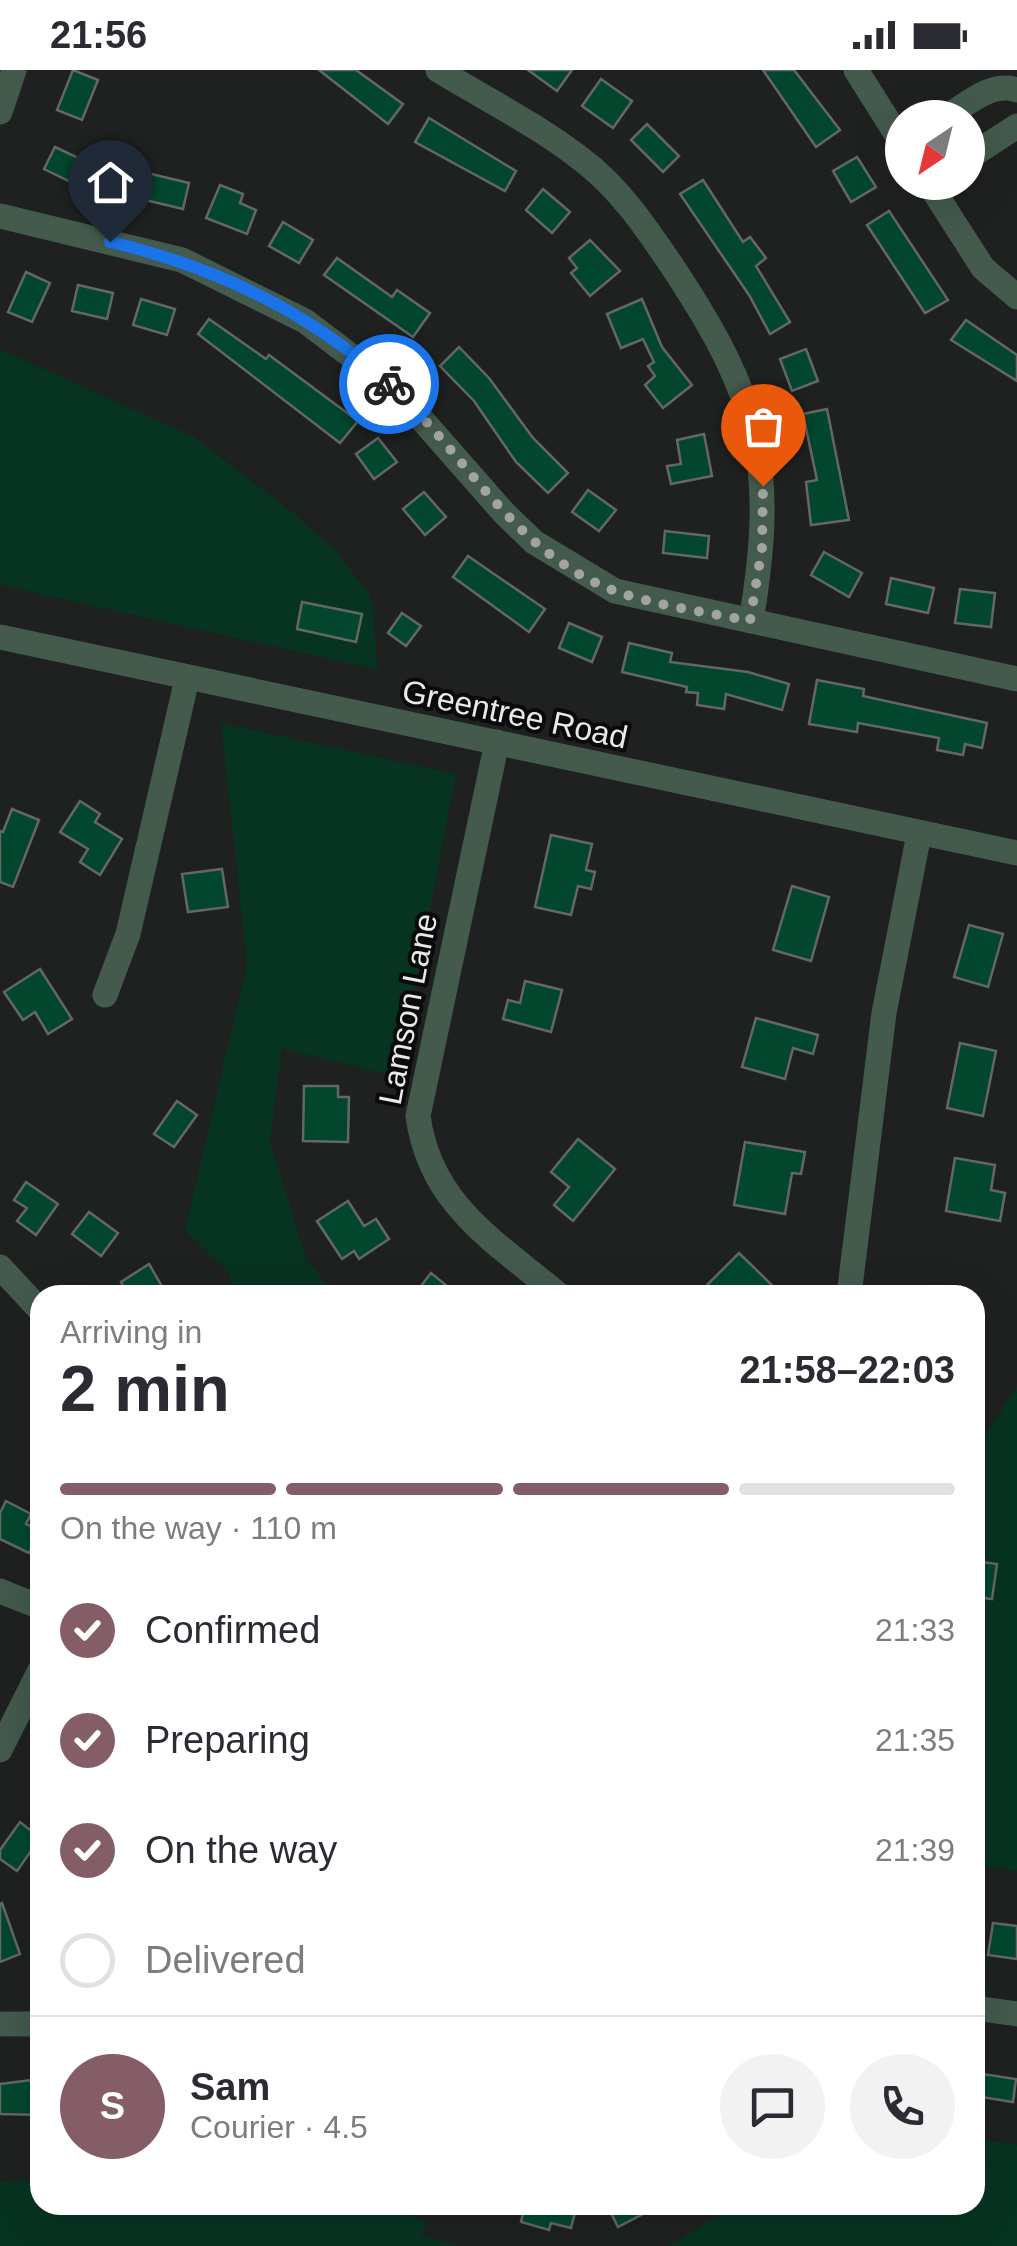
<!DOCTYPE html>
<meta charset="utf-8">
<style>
:root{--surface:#fff;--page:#f2f2f3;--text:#2b2b33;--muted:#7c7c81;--line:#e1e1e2;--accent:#855d67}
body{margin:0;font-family:Arial,sans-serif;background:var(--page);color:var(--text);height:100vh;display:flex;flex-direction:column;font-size:38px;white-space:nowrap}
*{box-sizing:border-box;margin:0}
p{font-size:32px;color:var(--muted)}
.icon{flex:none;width:55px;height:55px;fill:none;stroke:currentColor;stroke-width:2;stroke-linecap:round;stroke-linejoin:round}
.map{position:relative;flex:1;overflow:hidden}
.panel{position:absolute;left:30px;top:1215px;width:955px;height:930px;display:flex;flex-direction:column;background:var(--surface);border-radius:30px;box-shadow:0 10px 40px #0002}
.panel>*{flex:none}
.needle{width:65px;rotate:215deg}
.controls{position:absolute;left:885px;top:30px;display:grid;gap:20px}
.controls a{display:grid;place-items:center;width:100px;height:100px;border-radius:50%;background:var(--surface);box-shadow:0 10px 40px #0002;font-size:50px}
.pin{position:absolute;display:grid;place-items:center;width:85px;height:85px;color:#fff;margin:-102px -42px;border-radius:50% 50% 50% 0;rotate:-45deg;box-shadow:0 0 10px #0007}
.pin .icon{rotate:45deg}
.courier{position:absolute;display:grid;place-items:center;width:100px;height:100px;margin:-50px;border:8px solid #1a73e8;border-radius:50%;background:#fff;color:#222;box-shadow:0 2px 12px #0007}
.head em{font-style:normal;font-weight:600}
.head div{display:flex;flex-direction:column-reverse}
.head{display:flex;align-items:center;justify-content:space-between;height:170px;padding:0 30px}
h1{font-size:65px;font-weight:600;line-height:75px}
.bar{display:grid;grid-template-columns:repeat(4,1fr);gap:15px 10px;align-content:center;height:120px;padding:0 30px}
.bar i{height:12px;border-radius:8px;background:var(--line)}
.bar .current{background:var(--accent)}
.bar p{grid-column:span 4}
.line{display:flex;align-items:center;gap:25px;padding:0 30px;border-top:2px solid var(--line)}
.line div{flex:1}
.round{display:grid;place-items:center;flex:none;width:105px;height:105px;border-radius:52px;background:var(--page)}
ol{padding:0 30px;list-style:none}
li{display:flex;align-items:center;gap:30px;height:110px}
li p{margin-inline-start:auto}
li .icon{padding:10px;border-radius:50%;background:var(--accent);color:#fff;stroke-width:4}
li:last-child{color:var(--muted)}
li i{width:55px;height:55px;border:5px solid var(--line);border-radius:50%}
.status{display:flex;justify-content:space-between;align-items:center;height:70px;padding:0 50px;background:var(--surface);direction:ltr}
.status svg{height:28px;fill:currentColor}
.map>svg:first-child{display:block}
.green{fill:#073321}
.building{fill:#02462d;stroke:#646765;stroke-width:2.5}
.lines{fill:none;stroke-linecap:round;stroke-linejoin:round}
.minor{stroke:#435a4d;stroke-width:25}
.done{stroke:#a1a4a2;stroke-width:10;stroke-dasharray:0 18}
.route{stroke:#1a73e8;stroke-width:12}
.labels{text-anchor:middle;stroke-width:8;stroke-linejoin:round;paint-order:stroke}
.street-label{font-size:32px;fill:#e8eae9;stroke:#090a09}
</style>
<div class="status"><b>21:56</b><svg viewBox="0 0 49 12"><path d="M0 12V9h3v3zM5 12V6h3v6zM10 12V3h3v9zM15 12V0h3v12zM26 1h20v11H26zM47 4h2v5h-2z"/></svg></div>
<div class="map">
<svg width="1017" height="2176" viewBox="0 0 1017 2176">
<rect width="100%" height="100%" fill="#1e211f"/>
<g class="green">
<path d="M0,279L194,367L290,440L334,479L371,526L378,600L0,515Z"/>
<path d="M221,653L456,704L398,1007L282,979L270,1070L305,1186L335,1225H235L229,1203L185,1160L247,894Z"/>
<path d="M1017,1316V1801L975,1795V1380Z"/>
<path d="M975,2068L1017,2075V2176H669L737,2135H975Z"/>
<path d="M40,2109V2135H394L427,2153L421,2166L460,2176H0V2112Z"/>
</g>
<g class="building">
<path d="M73,0L98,10L82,50L57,40Z"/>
<path d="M319,0H356L403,34L388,54Z"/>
<path d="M528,0H572L557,21Z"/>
<path d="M763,0H794L840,60L816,77Z"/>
<path d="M601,9L632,31L613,58L582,36Z"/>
<path d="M429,48L516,101L505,121L415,72Z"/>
<path d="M647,54L679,86L663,102L631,70Z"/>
<path d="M55,77L87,92L77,115L44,99Z"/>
<path d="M857,87L876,117L851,132L833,101Z"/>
<path d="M147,103L189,113L183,139L141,129Z"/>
<path d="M703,110L743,172L750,167L766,188L756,196L790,252L770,264L749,225L680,124Z"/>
<path d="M220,115L243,124L240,133L256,140L247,164L206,148Z"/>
<path d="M543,119L570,142L552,163L526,140Z"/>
<path d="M889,141L948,230L925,243L867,155Z"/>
<path d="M283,152L313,170L299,193L269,176Z"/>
<path d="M590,170L620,201L590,226L571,203L577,198L569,188Z"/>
<path d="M337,188L392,227L397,220L430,243L413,267L324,205Z"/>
<path d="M26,202L50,213L32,252L8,242Z"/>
<path d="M78,215L113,223L107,249L72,241Z"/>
<path d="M141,229L175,239L167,265L133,255Z"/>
<path d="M642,229L662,277L692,315L663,338L645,315L655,306L648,296L654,292L643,269L621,278L607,244Z"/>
<path d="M209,249L266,289L269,285L358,351L340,373L198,264Z"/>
<path d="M966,250L1017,285V311L951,270Z"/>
<path d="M459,277L489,308L533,368L568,403L548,423L516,392L474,331L440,296Z"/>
<path d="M806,279L818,311L792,321L780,289Z"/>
<path d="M827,339L849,450L811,455L806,412L817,410L803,344Z"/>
<path d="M704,364L712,406L671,414L667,396L681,394L677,370Z"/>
<path d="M378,368L397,392L374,409L356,384Z"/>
<path d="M588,420L616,440L599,461L572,442Z"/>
<path d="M424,422L446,447L425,465L403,439Z"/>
<path d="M665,461L709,466L707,488L663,483Z"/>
<path d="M824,482L862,503L849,527L811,505Z"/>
<path d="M468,486L545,539L529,562L453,507Z"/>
<path d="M891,508L934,518L928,543L886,534Z"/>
<path d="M960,519L995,523L991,557L955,553Z"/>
<path d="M302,532L362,544L356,572L297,559Z"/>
<path d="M402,543L421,556L406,576L388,563Z"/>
<path d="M569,553L602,567L592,592L559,578Z"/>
<path d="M629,573L672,583L670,592L748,602L789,614L782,640L726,624L724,639L697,635L698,623L686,622L687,617L622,602Z"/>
<path d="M817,610L864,619L863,626L987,653L982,678L965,674L963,685L937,680L939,668L858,653L857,662L809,654Z"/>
<path d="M80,731L100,744L95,752L122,769L100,805L80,792L88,779L60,762Z"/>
<path d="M12,739L39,750L13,817L0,812V761L3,762Z"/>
<path d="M551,765L592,774L586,800L595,802L591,819L578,816L571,845L535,837Z"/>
<path d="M222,799L228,837L188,842L182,804Z"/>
<path d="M792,816L829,827L811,891L773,880Z"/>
<path d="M969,855L1003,864L988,917L954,907Z"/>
<path d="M40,899L72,949L48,964L35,942L23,950L4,922Z"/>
<path d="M525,911L562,920L551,962L503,949L508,930L520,933Z"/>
<path d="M756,948L818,965L813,984L793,978L785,1009L742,997Z"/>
<path d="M960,973L996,981L983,1046L947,1038Z"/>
<path d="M304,1016H338V1027H349L348,1072L303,1071Z"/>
<path d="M177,1031L197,1045L174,1077L154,1064Z"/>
<path d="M578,1069L615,1099L573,1151L554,1135L569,1117L551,1102Z"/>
<path d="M745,1072L805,1082L801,1104L792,1103L785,1144L734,1135Z"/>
<path d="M955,1088L995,1095L991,1120L1005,1123L1000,1151L946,1141Z"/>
<path d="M26,1112L58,1134L36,1165L17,1151L27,1138L14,1130Z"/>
<path d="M348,1131L364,1156L376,1149L389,1169L359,1189L354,1181L342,1189L317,1151Z"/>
<path d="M89,1142L118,1163L101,1186L72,1164Z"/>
<path d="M739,1183L782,1225H697Z"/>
<path d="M149,1194L167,1225H128L121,1212Z"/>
<path d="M431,1203L458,1225H414Z"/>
<path d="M6,1431L31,1444L26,1454L40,1461L29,1483L0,1469V1443Z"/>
<path d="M975,1491L997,1494L992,1529L975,1527Z"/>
<path d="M20,1752L40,1768L17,1801L0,1789V1780Z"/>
<path d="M2,1833L20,1884L0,1892V1834Z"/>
<path d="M993,1853L1017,1856V1889L988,1885Z"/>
<path d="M976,2003L1016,2009L1013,2032L975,2026Z"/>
<path d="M40,2009V2045L0,2044V2014Z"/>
<path d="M525,2135H577L571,2158L551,2153L549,2160L521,2152Z"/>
<path d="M607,2135H660L618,2157Z"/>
</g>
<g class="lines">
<g class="minor">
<path d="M438,0C486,29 537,55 581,89C620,118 647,159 674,199C760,329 777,397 751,551"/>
<path d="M856,0L902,73"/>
<path d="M0,42L14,0"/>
<path d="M945,48C967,34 992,11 1017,20"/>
<path d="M968,88L1017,56"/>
<path d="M928,112L983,198L1017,227"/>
<path d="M0,146L182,190L305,251L396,320L504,443L534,472L615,521L1017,609"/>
<path d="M0,567L1017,783"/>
<path d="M497,672L418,1046C430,1135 495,1171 559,1225"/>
<path d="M105,925L128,864L187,609"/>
<path d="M0,1197L40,1240"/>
<path d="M849,1225L884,943L919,764"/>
<path d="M0,1521L40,1537"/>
<path d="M0,1680L40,1600"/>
<path d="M975,1938L1017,1944"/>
<path d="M0,1954H40"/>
</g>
</g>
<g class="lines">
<path class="done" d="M389,314C465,382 514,484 615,521C657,536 706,542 750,551L762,478L763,416"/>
<path class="route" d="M110,172C214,196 309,242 389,314"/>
</g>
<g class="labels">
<g class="street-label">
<text transform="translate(515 644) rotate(12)" y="11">Greentree Road</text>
<text transform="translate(408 939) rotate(-79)" y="11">Lamson Lane</text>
</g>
</g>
</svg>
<div class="controls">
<a><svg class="needle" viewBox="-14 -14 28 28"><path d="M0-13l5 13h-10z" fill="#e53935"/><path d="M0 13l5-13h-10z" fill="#7c7c81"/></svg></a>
</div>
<div class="pin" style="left:763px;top:416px;background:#ea580c"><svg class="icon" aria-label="bag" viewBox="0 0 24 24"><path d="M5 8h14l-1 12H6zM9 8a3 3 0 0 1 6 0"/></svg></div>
<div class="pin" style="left:110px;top:172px;background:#1f2937"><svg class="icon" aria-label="home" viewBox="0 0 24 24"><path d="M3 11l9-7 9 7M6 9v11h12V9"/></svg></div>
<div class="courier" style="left:389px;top:314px"><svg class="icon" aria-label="bike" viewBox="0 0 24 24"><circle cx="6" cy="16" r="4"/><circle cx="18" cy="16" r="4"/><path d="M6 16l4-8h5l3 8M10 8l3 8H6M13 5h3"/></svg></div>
<section class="panel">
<div class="head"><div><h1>2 min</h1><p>Arriving in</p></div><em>21:58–22:03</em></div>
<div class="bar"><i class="current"></i><i class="current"></i><i class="current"></i><i></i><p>On the way · 110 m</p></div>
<ol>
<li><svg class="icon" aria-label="check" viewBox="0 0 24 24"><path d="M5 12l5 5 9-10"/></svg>Confirmed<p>21:33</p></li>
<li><svg class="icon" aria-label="check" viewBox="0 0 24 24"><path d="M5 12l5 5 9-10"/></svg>Preparing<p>21:35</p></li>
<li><svg class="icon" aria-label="check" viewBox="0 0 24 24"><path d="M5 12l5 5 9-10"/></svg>On the way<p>21:39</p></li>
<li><i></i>Delivered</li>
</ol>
<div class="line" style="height:180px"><b class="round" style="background:var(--accent);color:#fff">S</b><div><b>Sam</b><p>Courier · 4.5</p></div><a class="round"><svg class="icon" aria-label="chat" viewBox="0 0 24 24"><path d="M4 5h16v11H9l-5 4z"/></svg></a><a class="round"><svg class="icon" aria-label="phone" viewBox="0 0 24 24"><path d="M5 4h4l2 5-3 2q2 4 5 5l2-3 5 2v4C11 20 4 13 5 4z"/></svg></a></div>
</section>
</div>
